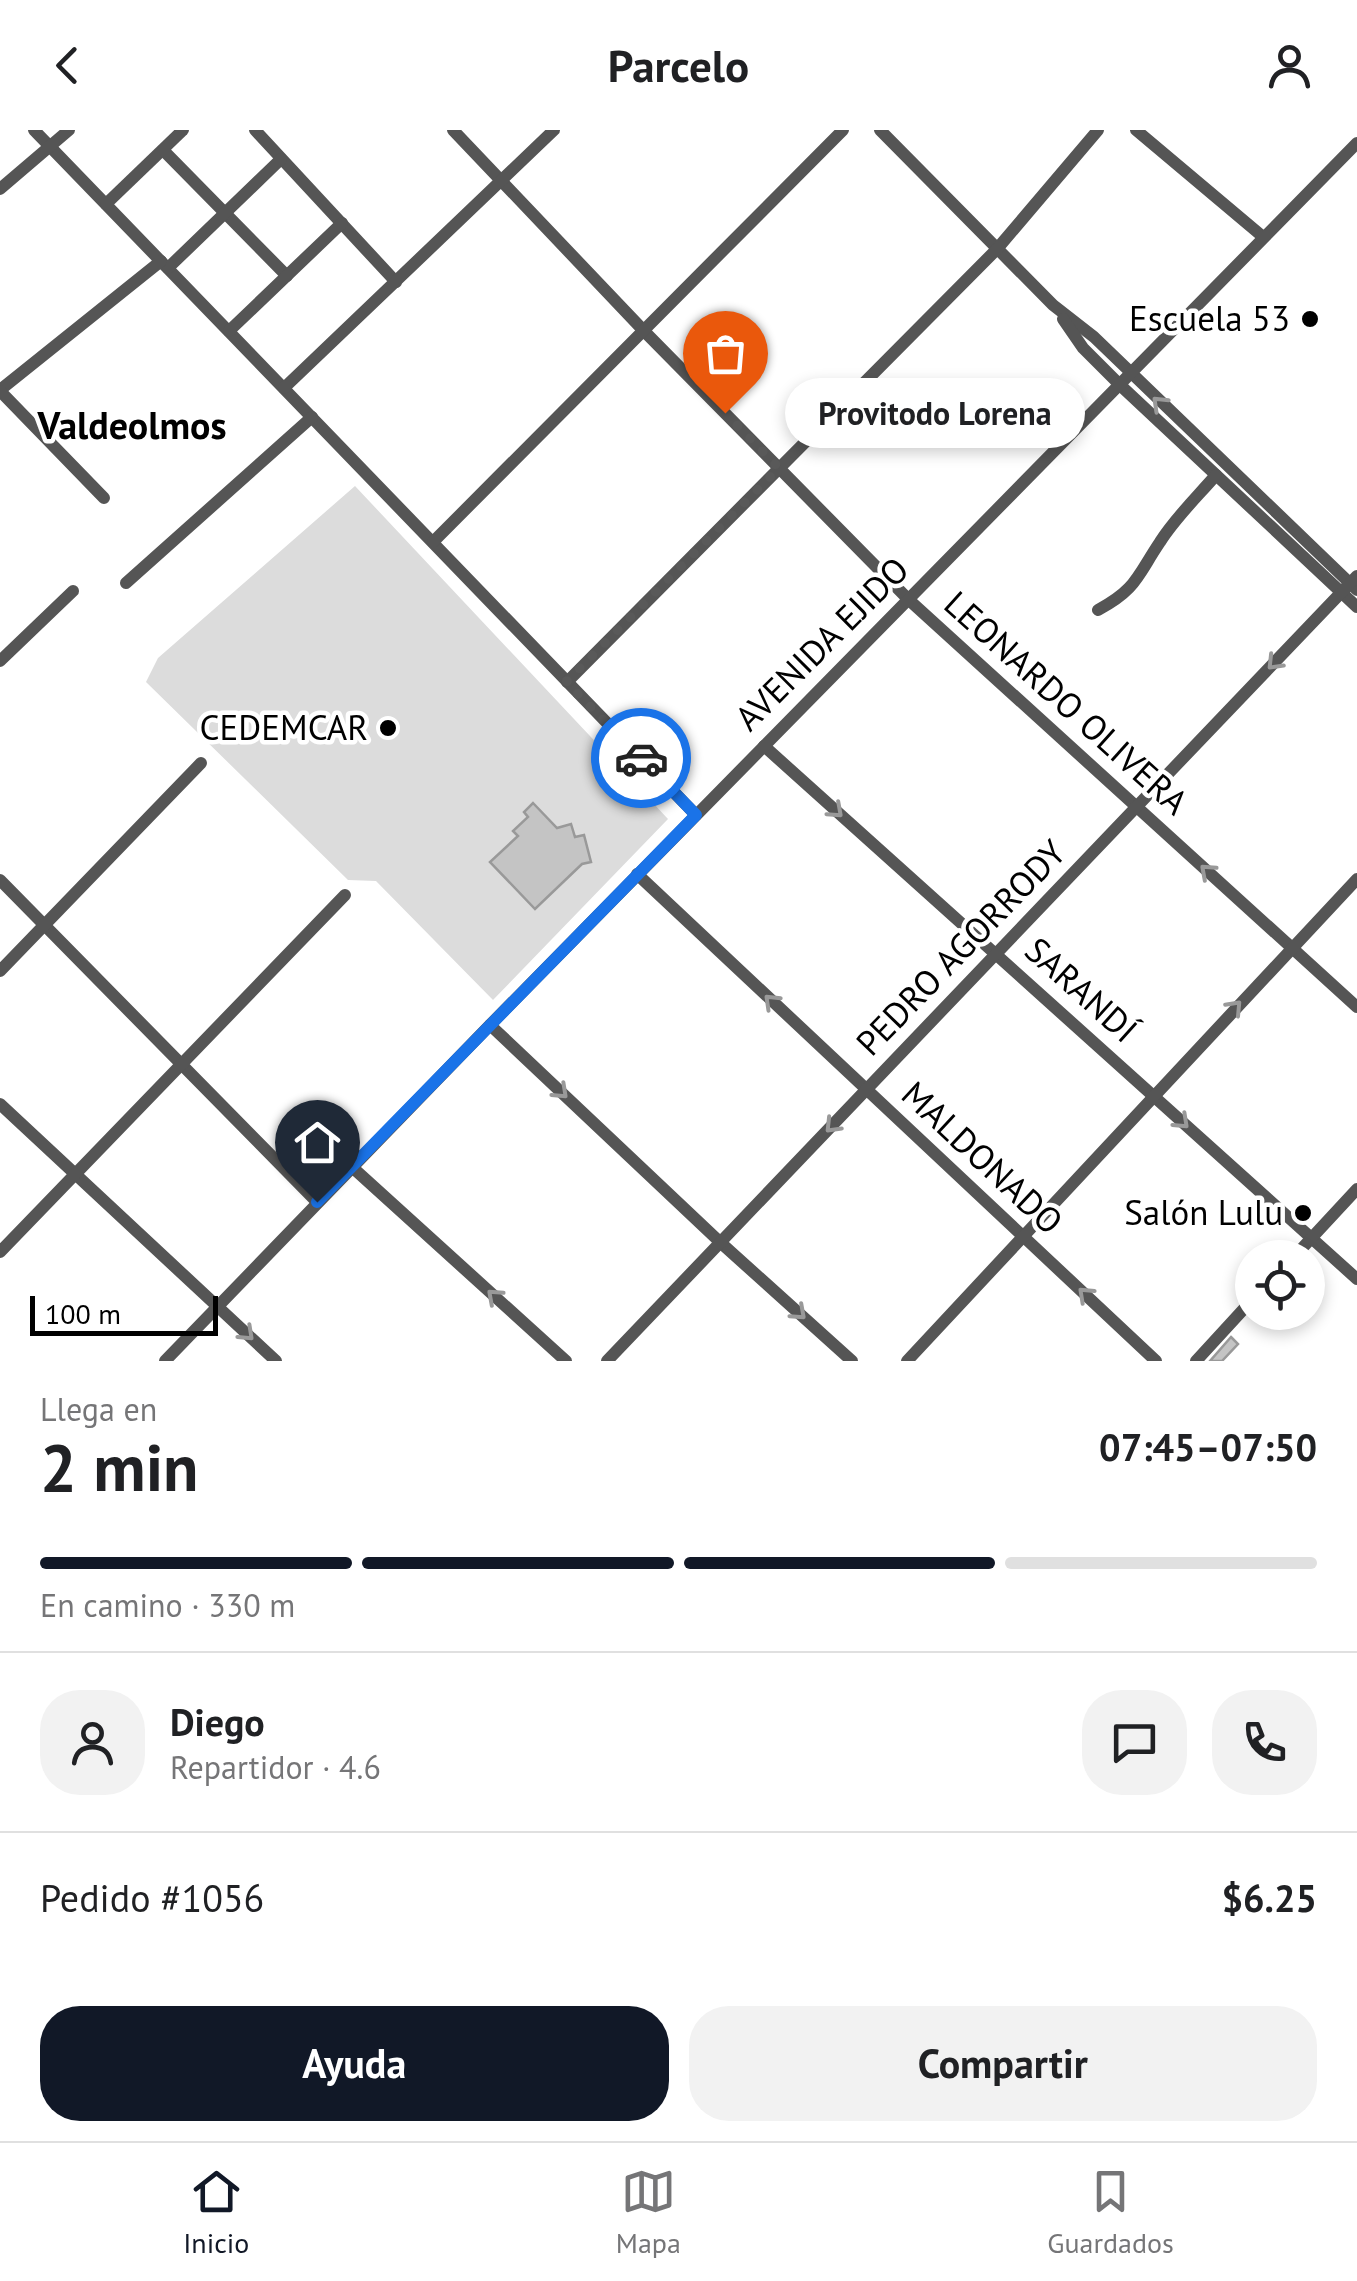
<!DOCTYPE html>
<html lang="es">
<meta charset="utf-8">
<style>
:root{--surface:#fff;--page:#f2f2f2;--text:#202124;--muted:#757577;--line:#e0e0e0;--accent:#111827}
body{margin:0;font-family:"PT Sans",sans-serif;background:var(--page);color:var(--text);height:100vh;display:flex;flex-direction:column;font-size:38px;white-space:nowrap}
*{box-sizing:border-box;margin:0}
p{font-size:32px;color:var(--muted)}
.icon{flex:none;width:55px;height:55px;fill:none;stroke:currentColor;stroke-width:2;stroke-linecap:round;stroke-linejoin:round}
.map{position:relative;height:1231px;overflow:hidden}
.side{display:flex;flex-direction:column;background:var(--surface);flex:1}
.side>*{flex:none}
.fabs{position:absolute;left:1235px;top:1110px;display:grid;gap:20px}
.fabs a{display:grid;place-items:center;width:90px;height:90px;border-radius:50%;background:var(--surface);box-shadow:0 5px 15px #0003;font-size:50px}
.scale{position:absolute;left:30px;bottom:25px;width:188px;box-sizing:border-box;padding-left:10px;border:5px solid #000;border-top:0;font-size:28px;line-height:35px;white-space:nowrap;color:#000;-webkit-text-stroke:8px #fff;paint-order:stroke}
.pin{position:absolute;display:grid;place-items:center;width:85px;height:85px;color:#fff;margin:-102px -42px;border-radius:50% 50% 50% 0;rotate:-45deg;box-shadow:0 0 10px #0007}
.pin .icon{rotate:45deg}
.courier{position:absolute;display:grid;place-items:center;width:100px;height:100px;margin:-50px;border:8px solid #1a73e8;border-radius:50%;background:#fff;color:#222;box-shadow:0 2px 12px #0007}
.bubble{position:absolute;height:70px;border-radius:35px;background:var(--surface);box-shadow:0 5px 15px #0003;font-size:32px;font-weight:800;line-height:70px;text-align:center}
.headline em{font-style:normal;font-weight:800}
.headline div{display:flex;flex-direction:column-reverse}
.headline{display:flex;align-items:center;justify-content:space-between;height:170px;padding:0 40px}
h1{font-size:65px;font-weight:800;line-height:75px}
.bar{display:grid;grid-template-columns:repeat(4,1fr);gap:15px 10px;align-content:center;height:120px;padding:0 40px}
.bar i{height:12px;border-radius:8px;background:var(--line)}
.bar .selected{background:var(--accent)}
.bar p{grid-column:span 4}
.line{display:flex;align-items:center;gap:25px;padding:0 40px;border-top:2px solid var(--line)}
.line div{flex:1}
.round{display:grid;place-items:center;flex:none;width:105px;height:105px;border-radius:40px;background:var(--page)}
.cta{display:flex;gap:20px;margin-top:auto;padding:20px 40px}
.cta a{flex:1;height:115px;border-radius:40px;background:var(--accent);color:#fff;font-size:40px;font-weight:800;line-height:115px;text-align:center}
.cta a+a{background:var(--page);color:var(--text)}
header{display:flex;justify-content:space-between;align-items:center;height:130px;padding:0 40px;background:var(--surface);font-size:45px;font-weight:800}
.tabs{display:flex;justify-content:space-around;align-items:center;height:140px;border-top:2px solid var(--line);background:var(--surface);font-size:28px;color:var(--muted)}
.tabs a{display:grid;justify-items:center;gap:5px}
.tabs .selected{color:var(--accent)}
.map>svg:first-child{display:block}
.green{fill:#dcdcdc}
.building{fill:#c4c4c4;stroke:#999;stroke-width:2.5}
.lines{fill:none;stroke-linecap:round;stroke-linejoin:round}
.minor{stroke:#555;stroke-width:12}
.oneway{stroke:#999}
.done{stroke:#595959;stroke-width:10;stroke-dasharray:0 18}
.route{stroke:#1a73e8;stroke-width:12}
.poi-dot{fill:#000;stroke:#fff;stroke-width:4}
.labels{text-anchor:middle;stroke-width:9;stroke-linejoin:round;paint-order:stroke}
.poi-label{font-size:35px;fill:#000;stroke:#fff;text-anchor:end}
.street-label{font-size:35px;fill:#000;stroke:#fff}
.neighbourhood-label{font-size:38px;font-weight:bold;fill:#000;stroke:#fff}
</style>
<header><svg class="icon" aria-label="back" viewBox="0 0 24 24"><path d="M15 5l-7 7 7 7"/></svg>Parcelo<svg class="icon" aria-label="person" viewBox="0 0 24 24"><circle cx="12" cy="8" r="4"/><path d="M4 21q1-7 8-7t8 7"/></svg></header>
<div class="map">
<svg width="1357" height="1231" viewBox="0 0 1357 1231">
<rect width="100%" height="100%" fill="#fff"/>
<path class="green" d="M355,356L668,689L493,870L376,751L348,750L146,552L158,528Z"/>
<g class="building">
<path d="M533,673L557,698L571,694L575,707L584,705L591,732L582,734L535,779L490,732L518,706L513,701L528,687L524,682Z"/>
<path d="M1231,1207L1238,1214L1222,1231H1210Z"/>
</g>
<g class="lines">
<g class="minor">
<path d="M34,0L696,685"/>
<path d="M255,0L396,152"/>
<path d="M453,0L644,201L909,470L1357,877"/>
<path d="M880,0L1053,175L1094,207L1357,460"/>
<path d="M1136,0L1262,106"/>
<path d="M163,20L287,146"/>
<path d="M0,59L69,0"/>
<path d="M106,74L183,0"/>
<path d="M168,138L281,29"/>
<path d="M1063,189L1083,218L1120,255L1357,477"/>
<path d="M229,201L342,93"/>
<path d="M284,258L554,0"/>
<path d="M0,260L161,131"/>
<path d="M0,261L104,368"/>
<path d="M433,412L843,0"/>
<path d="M126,453L312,287"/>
<path d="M1098,480C1137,459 1137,446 1160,412C1175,388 1197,367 1216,345"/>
<path d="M0,531L73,461"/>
<path d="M567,552L997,119L1098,0"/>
<path d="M764,616L1357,1149"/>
<path d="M637,744L1156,1231"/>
<path d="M0,750L317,1072"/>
<path d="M0,841L201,633"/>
<path d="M490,895L721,1113L852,1231"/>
<path d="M0,974L276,1231"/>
<path d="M352,1037L566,1231"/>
<path d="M0,1122L345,765"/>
<path d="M1293,1128L1357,1059"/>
<path d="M165,1231L490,895L1357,13"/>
<path d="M607,1231L1357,446"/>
<path d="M907,1231L1357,749"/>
<path d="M1196,1231L1252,1170"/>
</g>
</g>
<defs><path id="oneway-chevron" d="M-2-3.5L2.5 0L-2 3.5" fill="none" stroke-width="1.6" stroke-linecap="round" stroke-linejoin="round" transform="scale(2.5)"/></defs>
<g class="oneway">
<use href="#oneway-chevron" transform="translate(1159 273) rotate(-136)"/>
<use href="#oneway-chevron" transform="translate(1274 533) rotate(134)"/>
<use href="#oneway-chevron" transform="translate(836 681) rotate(42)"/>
<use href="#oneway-chevron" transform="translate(1207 741) rotate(-138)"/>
<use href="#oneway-chevron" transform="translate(771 871) rotate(-136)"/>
<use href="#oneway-chevron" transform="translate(1235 877) rotate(-47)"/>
<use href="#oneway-chevron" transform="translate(561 962) rotate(43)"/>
<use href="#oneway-chevron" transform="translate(1182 992) rotate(43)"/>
<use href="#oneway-chevron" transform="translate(832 996) rotate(134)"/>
<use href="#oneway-chevron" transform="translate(1085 1164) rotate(-137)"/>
<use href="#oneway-chevron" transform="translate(494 1166) rotate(-138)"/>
<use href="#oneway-chevron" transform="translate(799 1183) rotate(42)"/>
<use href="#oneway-chevron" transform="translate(247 1204) rotate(43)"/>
</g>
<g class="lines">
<path class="done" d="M641,628L566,552L779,338L725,283"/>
<path class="route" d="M317,1072L696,685L641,628"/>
</g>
<g class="poi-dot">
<circle cx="1310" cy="189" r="10"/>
<circle cx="388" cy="598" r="10"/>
<circle cx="1303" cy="1083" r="10"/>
</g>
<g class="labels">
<g class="poi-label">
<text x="1290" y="201">Escuela 53</text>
<text x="368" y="610">CEDEMCAR</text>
<text x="1283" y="1095">Salón Lulu</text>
</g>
<g class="street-label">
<text transform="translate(822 514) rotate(-45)" y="12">AVENIDA EJIDO</text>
<text transform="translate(1066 573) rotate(42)" y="12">LEONARDO OLIVERA</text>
<text transform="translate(961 818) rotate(-46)" y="12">PEDRO AGORRODY</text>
<text transform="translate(1081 860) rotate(42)" y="12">SARANDÍ</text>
<text transform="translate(982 1028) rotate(43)" y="12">MALDONADO</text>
</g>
<g class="neighbourhood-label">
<text x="132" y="309">Valdeolmos</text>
</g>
</g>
</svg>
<div class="fabs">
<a><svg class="icon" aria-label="locate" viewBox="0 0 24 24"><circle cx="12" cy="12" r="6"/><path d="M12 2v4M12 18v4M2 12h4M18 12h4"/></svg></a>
</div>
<div class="scale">100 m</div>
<div class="pin" style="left:725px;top:283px;background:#ea580c"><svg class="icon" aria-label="bag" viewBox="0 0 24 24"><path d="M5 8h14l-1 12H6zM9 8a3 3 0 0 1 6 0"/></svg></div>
<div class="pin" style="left:317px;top:1072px;background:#1f2937"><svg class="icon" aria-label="home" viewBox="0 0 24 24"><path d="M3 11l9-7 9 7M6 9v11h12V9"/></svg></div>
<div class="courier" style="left:641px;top:628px"><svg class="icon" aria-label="car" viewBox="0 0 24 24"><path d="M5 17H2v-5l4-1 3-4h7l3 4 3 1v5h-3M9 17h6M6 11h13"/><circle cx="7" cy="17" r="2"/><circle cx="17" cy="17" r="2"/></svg></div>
<div class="bubble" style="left:785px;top:248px;width:300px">Provitodo Lorena</div>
</div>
<section class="side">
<div class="headline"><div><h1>2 min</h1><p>Llega en</p></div><em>07:45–07:50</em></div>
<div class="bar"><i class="selected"></i><i class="selected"></i><i class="selected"></i><i></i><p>En camino · 330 m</p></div>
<div class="line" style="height:180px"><a class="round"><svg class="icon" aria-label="person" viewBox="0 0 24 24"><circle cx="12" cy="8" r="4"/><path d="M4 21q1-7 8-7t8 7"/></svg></a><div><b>Diego</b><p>Repartidor · 4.6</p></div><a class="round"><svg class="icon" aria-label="chat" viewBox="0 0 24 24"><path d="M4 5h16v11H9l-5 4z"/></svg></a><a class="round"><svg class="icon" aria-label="phone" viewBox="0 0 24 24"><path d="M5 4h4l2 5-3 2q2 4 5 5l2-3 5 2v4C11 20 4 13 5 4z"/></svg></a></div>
<div class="line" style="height:130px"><div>Pedido #1056</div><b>$6.25</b></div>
<div class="cta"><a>Ayuda</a><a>Compartir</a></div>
</section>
<nav class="tabs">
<a class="selected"><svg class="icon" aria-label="home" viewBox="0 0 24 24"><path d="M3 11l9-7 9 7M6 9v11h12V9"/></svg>Inicio</a>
<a><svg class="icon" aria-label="map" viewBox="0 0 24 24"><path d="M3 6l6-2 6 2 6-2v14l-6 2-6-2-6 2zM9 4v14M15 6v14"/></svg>Mapa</a>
<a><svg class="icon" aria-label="saved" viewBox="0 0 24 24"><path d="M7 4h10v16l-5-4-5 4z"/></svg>Guardados</a>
</nav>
